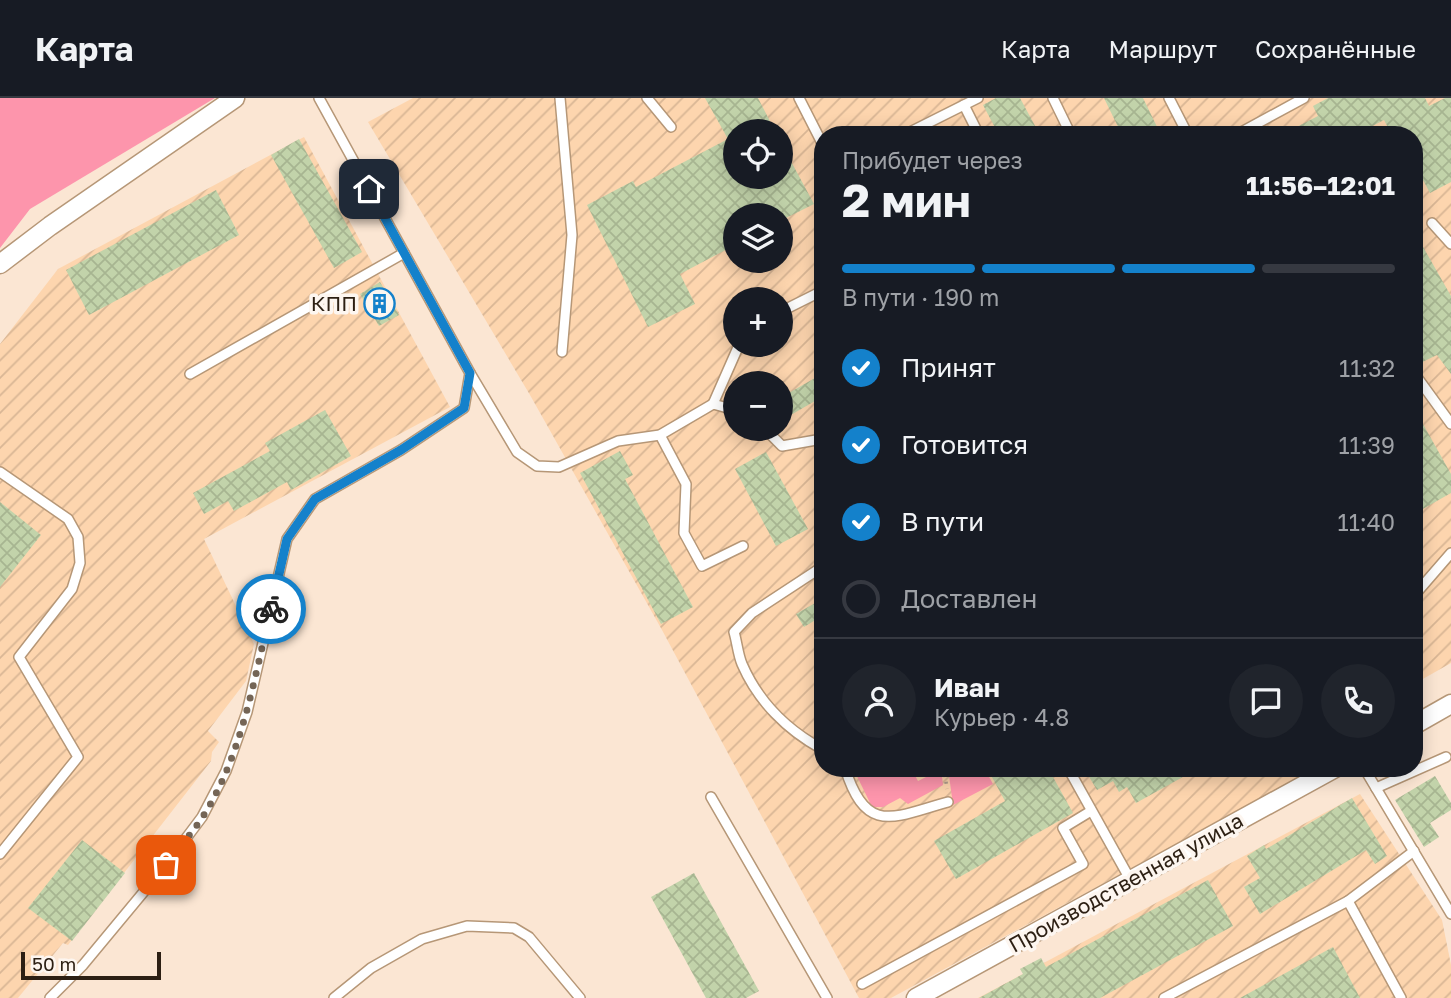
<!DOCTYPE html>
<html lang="ru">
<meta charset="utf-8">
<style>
:root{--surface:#171b24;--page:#20242c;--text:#f1f3f6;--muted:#9ea1a6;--line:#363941;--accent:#1481cb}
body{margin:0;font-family:"Golos Text",sans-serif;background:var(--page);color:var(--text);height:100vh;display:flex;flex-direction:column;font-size:26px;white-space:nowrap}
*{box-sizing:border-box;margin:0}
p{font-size:23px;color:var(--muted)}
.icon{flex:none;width:38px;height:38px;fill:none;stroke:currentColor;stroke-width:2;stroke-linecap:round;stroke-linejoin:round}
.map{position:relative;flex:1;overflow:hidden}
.sheet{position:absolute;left:814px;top:28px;width:609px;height:651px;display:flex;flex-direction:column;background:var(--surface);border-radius:28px;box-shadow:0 4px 18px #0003}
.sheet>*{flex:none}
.buttons{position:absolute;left:723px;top:21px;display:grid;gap:14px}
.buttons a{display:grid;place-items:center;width:70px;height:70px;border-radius:50%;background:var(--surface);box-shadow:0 4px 18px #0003;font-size:35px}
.scale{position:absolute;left:21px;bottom:18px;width:140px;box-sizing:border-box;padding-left:7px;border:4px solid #2c1f13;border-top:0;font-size:19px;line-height:24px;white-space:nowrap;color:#2c1f13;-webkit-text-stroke:5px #fdf6f0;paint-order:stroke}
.pin{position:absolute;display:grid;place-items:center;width:60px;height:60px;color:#fff;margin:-30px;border-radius:14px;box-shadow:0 4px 10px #0006}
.courier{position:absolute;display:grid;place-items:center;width:70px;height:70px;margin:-35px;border:5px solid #1481cb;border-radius:50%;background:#fff;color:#222;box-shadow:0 2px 9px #0007}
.summary em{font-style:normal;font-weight:700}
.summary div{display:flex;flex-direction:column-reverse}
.summary{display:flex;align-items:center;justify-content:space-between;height:119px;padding:0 28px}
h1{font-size:46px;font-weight:700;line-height:52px}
.bar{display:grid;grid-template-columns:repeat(4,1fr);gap:10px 7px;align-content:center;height:84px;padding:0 28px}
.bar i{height:9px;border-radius:5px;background:var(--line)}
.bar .current{background:var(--accent)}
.bar p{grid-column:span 4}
.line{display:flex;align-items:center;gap:18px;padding:0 28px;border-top:2px solid var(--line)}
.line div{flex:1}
.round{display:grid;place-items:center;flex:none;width:74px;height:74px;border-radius:37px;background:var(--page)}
ol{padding:0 28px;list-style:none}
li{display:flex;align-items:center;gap:21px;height:77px}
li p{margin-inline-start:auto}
li .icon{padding:7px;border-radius:50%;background:var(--accent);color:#fff;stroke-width:4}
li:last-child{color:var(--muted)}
li i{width:38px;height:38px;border:4px solid var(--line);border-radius:50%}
header{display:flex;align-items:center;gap:42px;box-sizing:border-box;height:98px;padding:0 35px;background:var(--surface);border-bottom:2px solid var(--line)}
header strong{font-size:33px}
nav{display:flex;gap:38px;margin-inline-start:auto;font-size:24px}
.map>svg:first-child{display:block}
.industrial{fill:url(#industrial-furrows);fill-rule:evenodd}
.grass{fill:#fd95ac}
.building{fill:url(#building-cross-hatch)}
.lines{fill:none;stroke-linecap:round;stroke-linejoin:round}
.lane-casing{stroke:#b69777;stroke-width:12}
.street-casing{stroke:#b69777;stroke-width:21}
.path{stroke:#ae9c8b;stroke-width:3.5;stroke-dasharray:2 5;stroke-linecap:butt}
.lane{stroke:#fff;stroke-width:9}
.street{stroke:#fff;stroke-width:18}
.done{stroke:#746556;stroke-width:7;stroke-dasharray:0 12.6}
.route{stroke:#1481cb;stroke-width:9}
.labels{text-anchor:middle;stroke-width:7;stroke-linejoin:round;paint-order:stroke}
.poi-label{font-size:21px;fill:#2c1f13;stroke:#fdf6f0;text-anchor:end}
.street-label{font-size:21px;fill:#2c1f13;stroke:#fdf6f0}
</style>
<header>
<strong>Карта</strong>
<nav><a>Карта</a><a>Маршрут</a><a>Сохранённые</a></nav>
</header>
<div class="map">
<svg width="1451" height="900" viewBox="0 0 1451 900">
<defs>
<pattern id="industrial-furrows" width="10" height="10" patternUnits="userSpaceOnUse" patternTransform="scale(1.75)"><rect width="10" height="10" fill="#fdd5ae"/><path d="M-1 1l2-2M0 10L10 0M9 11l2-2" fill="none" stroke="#d9b695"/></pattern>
<pattern id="building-cross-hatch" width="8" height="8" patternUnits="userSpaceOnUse" patternTransform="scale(1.75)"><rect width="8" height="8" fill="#c2d3aa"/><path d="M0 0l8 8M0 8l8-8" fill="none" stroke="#a7b591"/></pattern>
</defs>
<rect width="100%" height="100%" fill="#fbe6d3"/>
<g class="industrial">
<path d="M413,0H1451V565L1414,586V37H822V670H1297L1296,681L891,900H859L662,532L530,297L368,24ZM735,33H780V79H735ZM735,117H780V163H735ZM735,201H780V247H735ZM735,285H780V331H735Z"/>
<path d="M304,39L450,309L204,441L254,546L246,583L208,633L219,644L212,654L211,663L68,847L63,845L18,900H0V246L58,171Z"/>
<path d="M1360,696L1442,822L1451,867V900H978Z"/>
</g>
<g class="grass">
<path d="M0,0H215L30,111L0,150Z"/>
<path d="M853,670H911L918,683L928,678L926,673L941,670L943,687L908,706L900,700L883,709H872Z"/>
<path d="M948,670H984L993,686L953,707Z"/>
</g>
<g class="building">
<path d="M705,0H758L775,33H735V79H780V43L814,106L780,123V117H735V147L680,176L695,206L648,229L587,107L633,83L636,89L728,41Z"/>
<path d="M996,0H1020L1040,37H999L983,7Z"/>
<path d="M1104,0H1143L1161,37H1122Z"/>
<path d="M1328,0H1425L1429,8L1445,0H1451V84L1430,95L1414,65V37H1392L1384,22L1355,37H1281L1318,18L1313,8Z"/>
<path d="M299,41L362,154L334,170L271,57Z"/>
<path d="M216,92L239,137L89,217L66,172Z"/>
<path d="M1414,133L1451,198V276L1437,257L1414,268Z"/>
<path d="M380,184L399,217L379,228L360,196Z"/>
<path d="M822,276V299L789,318L780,300Z"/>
<path d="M1414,310L1451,376V395L1414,416Z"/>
<path d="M325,312L351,358L291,392L287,384L234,413L228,403L204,416L193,395L270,353L265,345Z"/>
<path d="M620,353L633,377L625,381L693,509L661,526L580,375Z"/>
<path d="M766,354L808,431L776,448L735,371Z"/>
<path d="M0,404L41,437L0,489Z"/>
<path d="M822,501V518L804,529L796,516Z"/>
<path d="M987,670H1048L1073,715L956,781L934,743L1005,703Z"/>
<path d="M1100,670H1199L1136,705L1127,689L1119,694L1113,683L1097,692L1088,677Z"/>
<path d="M1435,678L1451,705V712L1430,725L1439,739L1424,749L1395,702Z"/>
<path d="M1352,700L1387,758L1375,766L1366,752L1260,816L1244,789L1260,780L1247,758L1264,747L1266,751Z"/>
<path d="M82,742L125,775L72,843L28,810Z"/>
<path d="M694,775L759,893L746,900H706L651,799Z"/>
<path d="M1208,782L1233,828L1100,900H979L1023,876L1020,871L1041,860L1046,869Z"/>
<path d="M1333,849L1360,900H1240Z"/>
</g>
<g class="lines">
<defs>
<g id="lane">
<path d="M560,0L572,137L562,254"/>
<path d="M647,0L671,29"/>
<path d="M799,0L822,45"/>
<path d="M1053,0L1071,37"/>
<path d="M1169,0L1188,37"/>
<path d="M964,7L979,37"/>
<path d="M904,37L978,0"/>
<path d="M1236,37L1304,0"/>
<path d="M1414,94L1416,100"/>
<path d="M1432,125L1451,146"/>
<path d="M780,214L822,193"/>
<path d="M470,275L517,354L537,368L559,369L618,343L660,337L713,306L735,312"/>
<path d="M1414,275L1451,326"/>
<path d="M190,276L404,155"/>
<path d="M713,306L739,247"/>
<path d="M765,331L782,348L822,341"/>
<path d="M660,337L686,386L684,435L702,468L743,448"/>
<path d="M0,374L68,421L78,439L80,465L72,491L19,559L78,659L0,756"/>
<path d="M822,469L752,515L734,534C737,544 738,557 742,566C758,603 787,632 822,651"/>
<path d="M1414,486L1418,493L1451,455"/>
<path d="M845,670C866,738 894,719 948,704"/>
<path d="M1068,670L1131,783"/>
<path d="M1364,670L1451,816"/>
<path d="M1376,690L1446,659"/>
<path d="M711,699L827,900"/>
<path d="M1348,803L1414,753"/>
<path d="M862,886L1083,766L1063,730L1091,713"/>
<path d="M50,900L83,867L166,767L202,719L226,673L247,614L287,441L315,401L401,352L464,310L470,275L319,0"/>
<path d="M334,900L371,870L422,841L467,828L514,830L529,839L580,900"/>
<path d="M1164,900L1348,803L1401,900"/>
</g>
<g id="street">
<path d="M0,166L50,128L235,0"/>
<path d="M1414,627L1451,606"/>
<path d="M916,900L1335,670"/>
</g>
</defs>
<use href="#lane" class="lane-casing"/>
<use href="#street" class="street-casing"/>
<g class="path">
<path d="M944,670L947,691"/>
<path d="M920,673L925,670"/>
</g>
<use href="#lane" class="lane"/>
<use href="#street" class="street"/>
</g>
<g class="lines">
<path class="done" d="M166,767C178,751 191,736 202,720C242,658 254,581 271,511"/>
<path class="route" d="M271,511L287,441L315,401L401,352L464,310L470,275L369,91"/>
</g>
<defs>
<symbol id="building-ring" viewBox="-11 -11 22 22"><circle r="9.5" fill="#fdf6f0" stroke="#1481cb" stroke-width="1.5"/><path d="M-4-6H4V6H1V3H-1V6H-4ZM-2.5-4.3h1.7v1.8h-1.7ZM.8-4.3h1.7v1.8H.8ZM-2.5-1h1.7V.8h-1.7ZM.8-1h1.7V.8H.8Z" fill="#1481cb"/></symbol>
</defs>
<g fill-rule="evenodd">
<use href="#building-ring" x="362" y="188" width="35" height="35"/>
</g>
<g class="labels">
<g class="poi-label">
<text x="357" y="213">КПП</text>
</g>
<g class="street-label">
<text transform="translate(1126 785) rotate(-29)" y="7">Производственная улица</text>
</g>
</g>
</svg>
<div class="buttons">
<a><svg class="icon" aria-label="locate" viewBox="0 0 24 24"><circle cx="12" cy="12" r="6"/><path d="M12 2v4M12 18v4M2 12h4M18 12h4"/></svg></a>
<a><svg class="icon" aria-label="layers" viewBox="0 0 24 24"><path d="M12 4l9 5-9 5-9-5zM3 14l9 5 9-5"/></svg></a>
<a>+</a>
<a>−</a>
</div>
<div class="scale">50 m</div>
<div class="pin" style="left:166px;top:767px;background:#ea580c"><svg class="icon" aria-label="bag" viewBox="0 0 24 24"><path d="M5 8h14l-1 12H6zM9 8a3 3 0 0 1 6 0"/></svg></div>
<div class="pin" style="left:369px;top:91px;background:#1f2937"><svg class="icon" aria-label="home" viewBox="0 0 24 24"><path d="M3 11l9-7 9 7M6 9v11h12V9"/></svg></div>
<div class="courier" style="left:271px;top:511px"><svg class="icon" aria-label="bike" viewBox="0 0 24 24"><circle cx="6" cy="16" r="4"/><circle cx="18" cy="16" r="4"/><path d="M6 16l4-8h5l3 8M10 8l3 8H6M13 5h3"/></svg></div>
<section class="sheet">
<div class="summary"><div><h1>2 мин</h1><p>Прибудет через</p></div><em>11:56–12:01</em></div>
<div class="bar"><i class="current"></i><i class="current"></i><i class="current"></i><i></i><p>В пути · 190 m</p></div>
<ol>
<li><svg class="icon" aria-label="check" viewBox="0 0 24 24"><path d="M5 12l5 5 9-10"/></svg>Принят<p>11:32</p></li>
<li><svg class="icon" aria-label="check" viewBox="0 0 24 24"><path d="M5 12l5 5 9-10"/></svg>Готовится<p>11:39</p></li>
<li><svg class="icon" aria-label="check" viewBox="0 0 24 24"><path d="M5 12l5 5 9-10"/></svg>В пути<p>11:40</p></li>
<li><i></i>Доставлен</li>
</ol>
<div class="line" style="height:126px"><a class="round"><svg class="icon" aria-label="person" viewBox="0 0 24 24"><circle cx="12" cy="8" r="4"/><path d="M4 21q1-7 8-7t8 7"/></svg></a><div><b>Иван</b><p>Курьер · 4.8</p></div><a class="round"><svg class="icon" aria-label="chat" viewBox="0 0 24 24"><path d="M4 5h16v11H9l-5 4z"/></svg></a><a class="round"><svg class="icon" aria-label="phone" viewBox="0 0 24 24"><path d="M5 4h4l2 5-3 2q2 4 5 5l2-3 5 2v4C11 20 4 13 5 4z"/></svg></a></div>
</section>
</div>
